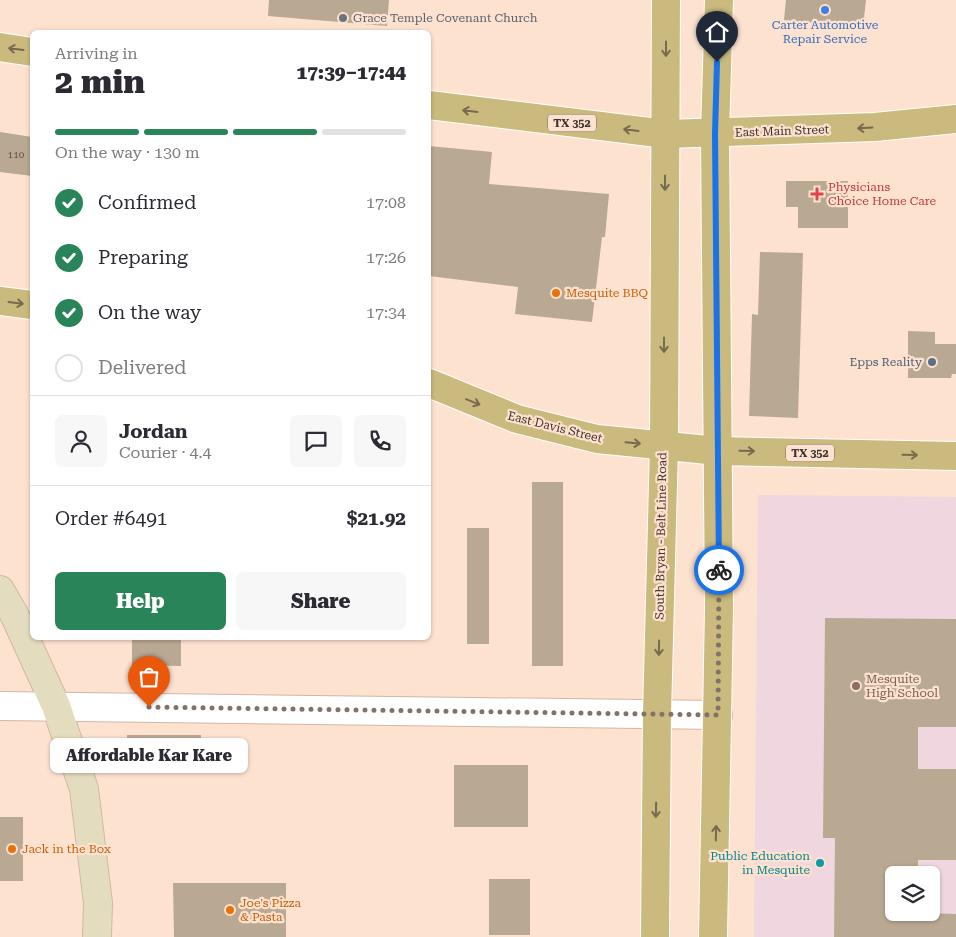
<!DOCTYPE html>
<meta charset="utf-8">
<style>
:root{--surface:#fff;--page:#f7f7f7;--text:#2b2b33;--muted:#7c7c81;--line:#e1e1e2;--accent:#29845a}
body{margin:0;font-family:"Roboto Serif",serif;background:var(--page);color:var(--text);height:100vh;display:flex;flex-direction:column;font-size:19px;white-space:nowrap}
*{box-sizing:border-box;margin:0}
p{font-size:16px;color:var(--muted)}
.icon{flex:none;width:28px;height:28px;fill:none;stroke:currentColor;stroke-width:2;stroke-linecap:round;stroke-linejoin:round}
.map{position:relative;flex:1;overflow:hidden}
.drawer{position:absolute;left:30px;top:30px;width:401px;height:610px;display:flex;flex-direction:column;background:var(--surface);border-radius:8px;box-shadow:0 1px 4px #0004}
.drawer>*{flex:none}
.buttons{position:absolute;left:885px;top:866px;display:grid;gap:10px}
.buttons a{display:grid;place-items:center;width:55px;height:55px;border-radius:8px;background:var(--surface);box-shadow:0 1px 4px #0004;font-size:25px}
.pin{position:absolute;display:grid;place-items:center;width:42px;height:42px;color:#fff;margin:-51px -21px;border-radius:50% 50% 50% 0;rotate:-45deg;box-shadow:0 0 5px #0007}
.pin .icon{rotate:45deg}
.courier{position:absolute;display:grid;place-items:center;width:50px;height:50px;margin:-25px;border:4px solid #1a73e8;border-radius:50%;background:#fff;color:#222;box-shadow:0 1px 6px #0007}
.bubble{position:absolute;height:35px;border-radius:8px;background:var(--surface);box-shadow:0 1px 4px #0004;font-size:16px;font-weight:800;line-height:35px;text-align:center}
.overview em{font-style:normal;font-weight:800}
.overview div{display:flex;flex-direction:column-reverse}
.overview{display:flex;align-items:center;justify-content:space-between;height:85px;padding:0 25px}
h1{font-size:32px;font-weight:800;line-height:38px}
.bar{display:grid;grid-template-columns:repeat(4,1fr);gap:8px 5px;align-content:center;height:60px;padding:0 25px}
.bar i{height:6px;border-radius:4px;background:var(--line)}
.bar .current{background:var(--accent)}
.bar p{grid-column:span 4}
.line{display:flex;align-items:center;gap:12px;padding:0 25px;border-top:1px solid var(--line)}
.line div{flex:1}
.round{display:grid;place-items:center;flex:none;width:52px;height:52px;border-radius:8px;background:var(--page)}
ol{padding:0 25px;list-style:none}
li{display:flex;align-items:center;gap:15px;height:55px}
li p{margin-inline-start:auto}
li .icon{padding:5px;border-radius:50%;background:var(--accent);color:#fff;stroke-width:4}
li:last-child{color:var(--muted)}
li i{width:28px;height:28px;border:2px solid var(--line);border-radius:50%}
.primary-button{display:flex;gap:10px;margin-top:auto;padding:10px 25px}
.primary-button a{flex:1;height:58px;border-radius:8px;background:var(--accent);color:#fff;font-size:20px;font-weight:800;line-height:58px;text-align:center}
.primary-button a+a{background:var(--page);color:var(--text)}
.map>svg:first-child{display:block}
.education{fill:#efd6df;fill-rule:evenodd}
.building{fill:#baa992}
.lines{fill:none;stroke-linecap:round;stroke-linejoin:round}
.minor-casing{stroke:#d1b7a6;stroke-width:30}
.secondary-casing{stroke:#d1b7a6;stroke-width:30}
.primary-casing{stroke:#fff;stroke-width:30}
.minor{stroke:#fff;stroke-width:28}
.secondary{stroke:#e4dcbe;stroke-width:28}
.primary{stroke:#caba7e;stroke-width:28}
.oneway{stroke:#776a4e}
.done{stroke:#827267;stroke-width:5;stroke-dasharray:0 9}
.route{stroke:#1a73e8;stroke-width:6}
.shop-dot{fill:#3f7fe0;stroke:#fde2d0;stroke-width:2}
.worship-dot{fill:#6b7280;stroke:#fde2d0;stroke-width:2}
.health-dot{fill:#e0444e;stroke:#fde2d0;stroke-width:2}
.food-dot{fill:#e8710a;stroke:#fde2d0;stroke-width:2}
.service-dot{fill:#5c6f8a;stroke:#fde2d0;stroke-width:2}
.education-dot{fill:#8d6e63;stroke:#fde2d0;stroke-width:2}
.culture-dot{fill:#0f9aa8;stroke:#fde2d0;stroke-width:2}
.labels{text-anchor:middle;stroke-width:4.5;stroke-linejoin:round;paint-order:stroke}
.number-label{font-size:10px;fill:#5e5247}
.shield{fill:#fde2d0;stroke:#78695f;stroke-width:1}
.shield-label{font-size:11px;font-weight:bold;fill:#3f352e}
.worship-label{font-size:12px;fill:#5b616d;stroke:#fde2d0;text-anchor:start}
.shop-label{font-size:12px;fill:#366cbe;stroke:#fde2d0}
.street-label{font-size:12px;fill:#3f352e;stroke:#fde2d0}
.health-label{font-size:12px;fill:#be3a42;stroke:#fde2d0;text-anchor:start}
.food-label{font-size:12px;fill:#c56008;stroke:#fde2d0;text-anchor:start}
.service-label{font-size:12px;fill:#4e5e75;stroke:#fde2d0;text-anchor:end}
.education-label{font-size:12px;fill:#785e54;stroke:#fde2d0;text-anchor:start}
.culture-label{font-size:12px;fill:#0d838f;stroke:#fde2d0;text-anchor:end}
</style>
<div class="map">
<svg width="956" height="937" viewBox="0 0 956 937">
<rect width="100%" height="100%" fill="#fde2d0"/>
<path class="education" d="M758,495L956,497V937H754ZM894,875H931V912H894Z"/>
<g class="building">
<path d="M269,0H389L387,26L268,16Z"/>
<path d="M786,0H866L863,27L784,20Z"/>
<path d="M0,132L32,137V176L0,172Z"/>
<path d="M429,146L492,152L489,184L609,194L605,237H602L592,322L515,314L518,287L429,276Z"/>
<path d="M786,181H848V228H798V207H786Z"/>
<path d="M760,252L803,253L798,418L749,416L752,314L758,315Z"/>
<path d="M908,331L935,332V344H956V374H952L951,378H908Z"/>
<rect x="532" y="482" width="31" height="184"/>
<rect x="467" y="528" width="22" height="116"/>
<path d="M825,618L956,619V727H918V769H956V860H918V875H894V912L956,914V937H834L835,838H823Z"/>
<path d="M132,638H181V666L132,665Z"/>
<rect x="127" y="735" width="74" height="36"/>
<rect x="454" y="765" width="74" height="62"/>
<rect x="0" y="817" width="23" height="64"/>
<rect x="489" y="879" width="41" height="56"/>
<path d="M173,883H286V937H174Z"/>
</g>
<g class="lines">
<defs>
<path id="minor" d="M0,706L718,715"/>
<path id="secondary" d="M0,590L14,614L56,706L84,789L98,903L97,937"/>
<g id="primary">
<path d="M0,47L32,52"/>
<path d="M429,105L666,134L875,127L956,119"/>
<path d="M0,301L32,305"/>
<path d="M429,383L517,419L597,439L718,451L956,456"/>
<path d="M655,937L657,714L664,445L666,0"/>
<path d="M713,937L719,608L715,134L719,0"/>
</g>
</defs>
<use href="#minor" class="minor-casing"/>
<use href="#secondary" class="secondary-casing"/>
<use href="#primary" class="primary-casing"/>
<use href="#minor" class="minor"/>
<use href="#secondary" class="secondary"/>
<use href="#primary" class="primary"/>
</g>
<defs><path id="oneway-shaft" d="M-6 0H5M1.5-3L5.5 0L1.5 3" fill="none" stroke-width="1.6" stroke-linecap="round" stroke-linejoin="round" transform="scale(1.25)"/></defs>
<g class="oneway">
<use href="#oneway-shaft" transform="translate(16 49) rotate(-173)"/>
<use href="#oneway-shaft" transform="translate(666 49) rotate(90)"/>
<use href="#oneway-shaft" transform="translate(470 111) rotate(-173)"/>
<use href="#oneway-shaft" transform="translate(865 128) rotate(177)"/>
<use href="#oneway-shaft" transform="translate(631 130) rotate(-173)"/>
<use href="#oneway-shaft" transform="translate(665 183) rotate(90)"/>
<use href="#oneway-shaft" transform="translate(16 303) rotate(7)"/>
<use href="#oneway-shaft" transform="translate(664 345) rotate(90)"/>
<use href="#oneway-shaft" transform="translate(473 402) rotate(22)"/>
<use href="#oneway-shaft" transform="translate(633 443) rotate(5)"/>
<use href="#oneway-shaft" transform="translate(747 451) rotate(1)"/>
<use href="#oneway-shaft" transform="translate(910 455) rotate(1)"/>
<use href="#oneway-shaft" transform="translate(659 648) rotate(91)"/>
<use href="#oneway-shaft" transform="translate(656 810) rotate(91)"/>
<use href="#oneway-shaft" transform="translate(716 833) rotate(-89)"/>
</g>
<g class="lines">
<path class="done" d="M149,707L718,715L719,570"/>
<path class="route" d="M717,62L715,134L719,570"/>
</g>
<circle class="shop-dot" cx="825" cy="10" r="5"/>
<circle class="worship-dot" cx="343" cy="18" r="5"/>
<path class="health-dot" d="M814.5 186.5h5v5h5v5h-5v5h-5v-5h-5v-5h5z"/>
<g class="food-dot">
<circle cx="556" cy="293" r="5"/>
<circle cx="12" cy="849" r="5"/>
<circle cx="230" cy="910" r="5"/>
</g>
<circle class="service-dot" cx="932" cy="362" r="5"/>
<circle class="education-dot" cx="856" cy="686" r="5"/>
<circle class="culture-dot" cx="820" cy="863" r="5"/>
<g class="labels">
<g class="number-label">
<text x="16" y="158">110</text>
</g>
<g class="shield">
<rect x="548" y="114.5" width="48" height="17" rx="4"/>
<rect x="786" y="444.5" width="48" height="17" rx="4"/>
</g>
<g class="shield-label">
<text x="572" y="127">TX 352</text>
<text x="810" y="457">TX 352</text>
</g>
<g class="worship-label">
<text x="353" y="22">Grace Temple Covenant Church</text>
</g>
<g class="shop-label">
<text x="825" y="29">Carter Automotive<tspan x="825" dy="14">Repair Service</tspan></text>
</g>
<g class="street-label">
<text transform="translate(782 131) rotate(-2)" y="4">East Main Street</text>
<text transform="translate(555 427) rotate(14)" y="4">East Davis Street</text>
<text transform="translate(661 536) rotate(-89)" y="4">South Bryan - Belt Line Road</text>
</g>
<g class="health-label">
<text x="828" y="191">Physicians<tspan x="828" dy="14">Choice Home Care</tspan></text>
</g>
<g class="food-label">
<text x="566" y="297">Mesquite BBQ</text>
<text x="22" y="853">Jack in the Box</text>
<text x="240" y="907">Joe's Pizza<tspan x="240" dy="14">&amp; Pasta</tspan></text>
</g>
<g class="service-label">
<text x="922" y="366">Epps Reality</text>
</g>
<g class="education-label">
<text x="866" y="683">Mesquite<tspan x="866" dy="14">High School</tspan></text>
</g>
<g class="culture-label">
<text x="810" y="860">Public Education<tspan x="810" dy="14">in Mesquite</tspan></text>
</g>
</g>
</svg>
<div class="buttons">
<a><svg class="icon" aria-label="layers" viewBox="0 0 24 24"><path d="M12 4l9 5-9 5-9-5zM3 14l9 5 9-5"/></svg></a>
</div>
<div class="pin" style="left:149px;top:707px;background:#ea580c"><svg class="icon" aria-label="bag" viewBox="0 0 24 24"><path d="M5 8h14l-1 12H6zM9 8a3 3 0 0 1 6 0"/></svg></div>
<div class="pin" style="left:717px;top:62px;background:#1f2937"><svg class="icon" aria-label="home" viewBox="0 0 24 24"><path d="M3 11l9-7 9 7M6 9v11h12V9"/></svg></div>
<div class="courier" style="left:719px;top:570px"><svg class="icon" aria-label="bike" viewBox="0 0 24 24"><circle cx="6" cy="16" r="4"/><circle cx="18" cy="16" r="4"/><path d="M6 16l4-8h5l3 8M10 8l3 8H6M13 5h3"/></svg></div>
<div class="bubble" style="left:50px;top:738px;width:198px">Affordable Kar Kare</div>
<section class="drawer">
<div class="overview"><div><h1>2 min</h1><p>Arriving in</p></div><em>17:39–17:44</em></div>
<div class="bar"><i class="current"></i><i class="current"></i><i class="current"></i><i></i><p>On the way · 130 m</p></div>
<ol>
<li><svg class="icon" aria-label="check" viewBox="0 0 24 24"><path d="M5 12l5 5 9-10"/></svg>Confirmed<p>17:08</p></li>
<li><svg class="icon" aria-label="check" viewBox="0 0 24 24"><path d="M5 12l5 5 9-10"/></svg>Preparing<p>17:26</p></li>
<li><svg class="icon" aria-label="check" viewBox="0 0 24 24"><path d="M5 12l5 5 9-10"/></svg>On the way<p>17:34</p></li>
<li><i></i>Delivered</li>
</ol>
<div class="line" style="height:90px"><a class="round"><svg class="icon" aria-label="person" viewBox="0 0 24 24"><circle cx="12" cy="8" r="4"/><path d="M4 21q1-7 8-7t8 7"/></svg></a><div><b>Jordan</b><p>Courier · 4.4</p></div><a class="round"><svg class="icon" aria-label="chat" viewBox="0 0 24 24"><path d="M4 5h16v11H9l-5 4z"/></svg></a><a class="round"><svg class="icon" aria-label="phone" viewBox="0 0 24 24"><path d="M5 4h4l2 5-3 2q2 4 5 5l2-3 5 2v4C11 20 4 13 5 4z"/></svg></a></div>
<div class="line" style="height:65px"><div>Order #6491</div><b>$21.92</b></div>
<div class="primary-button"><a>Help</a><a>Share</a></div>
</section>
</div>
